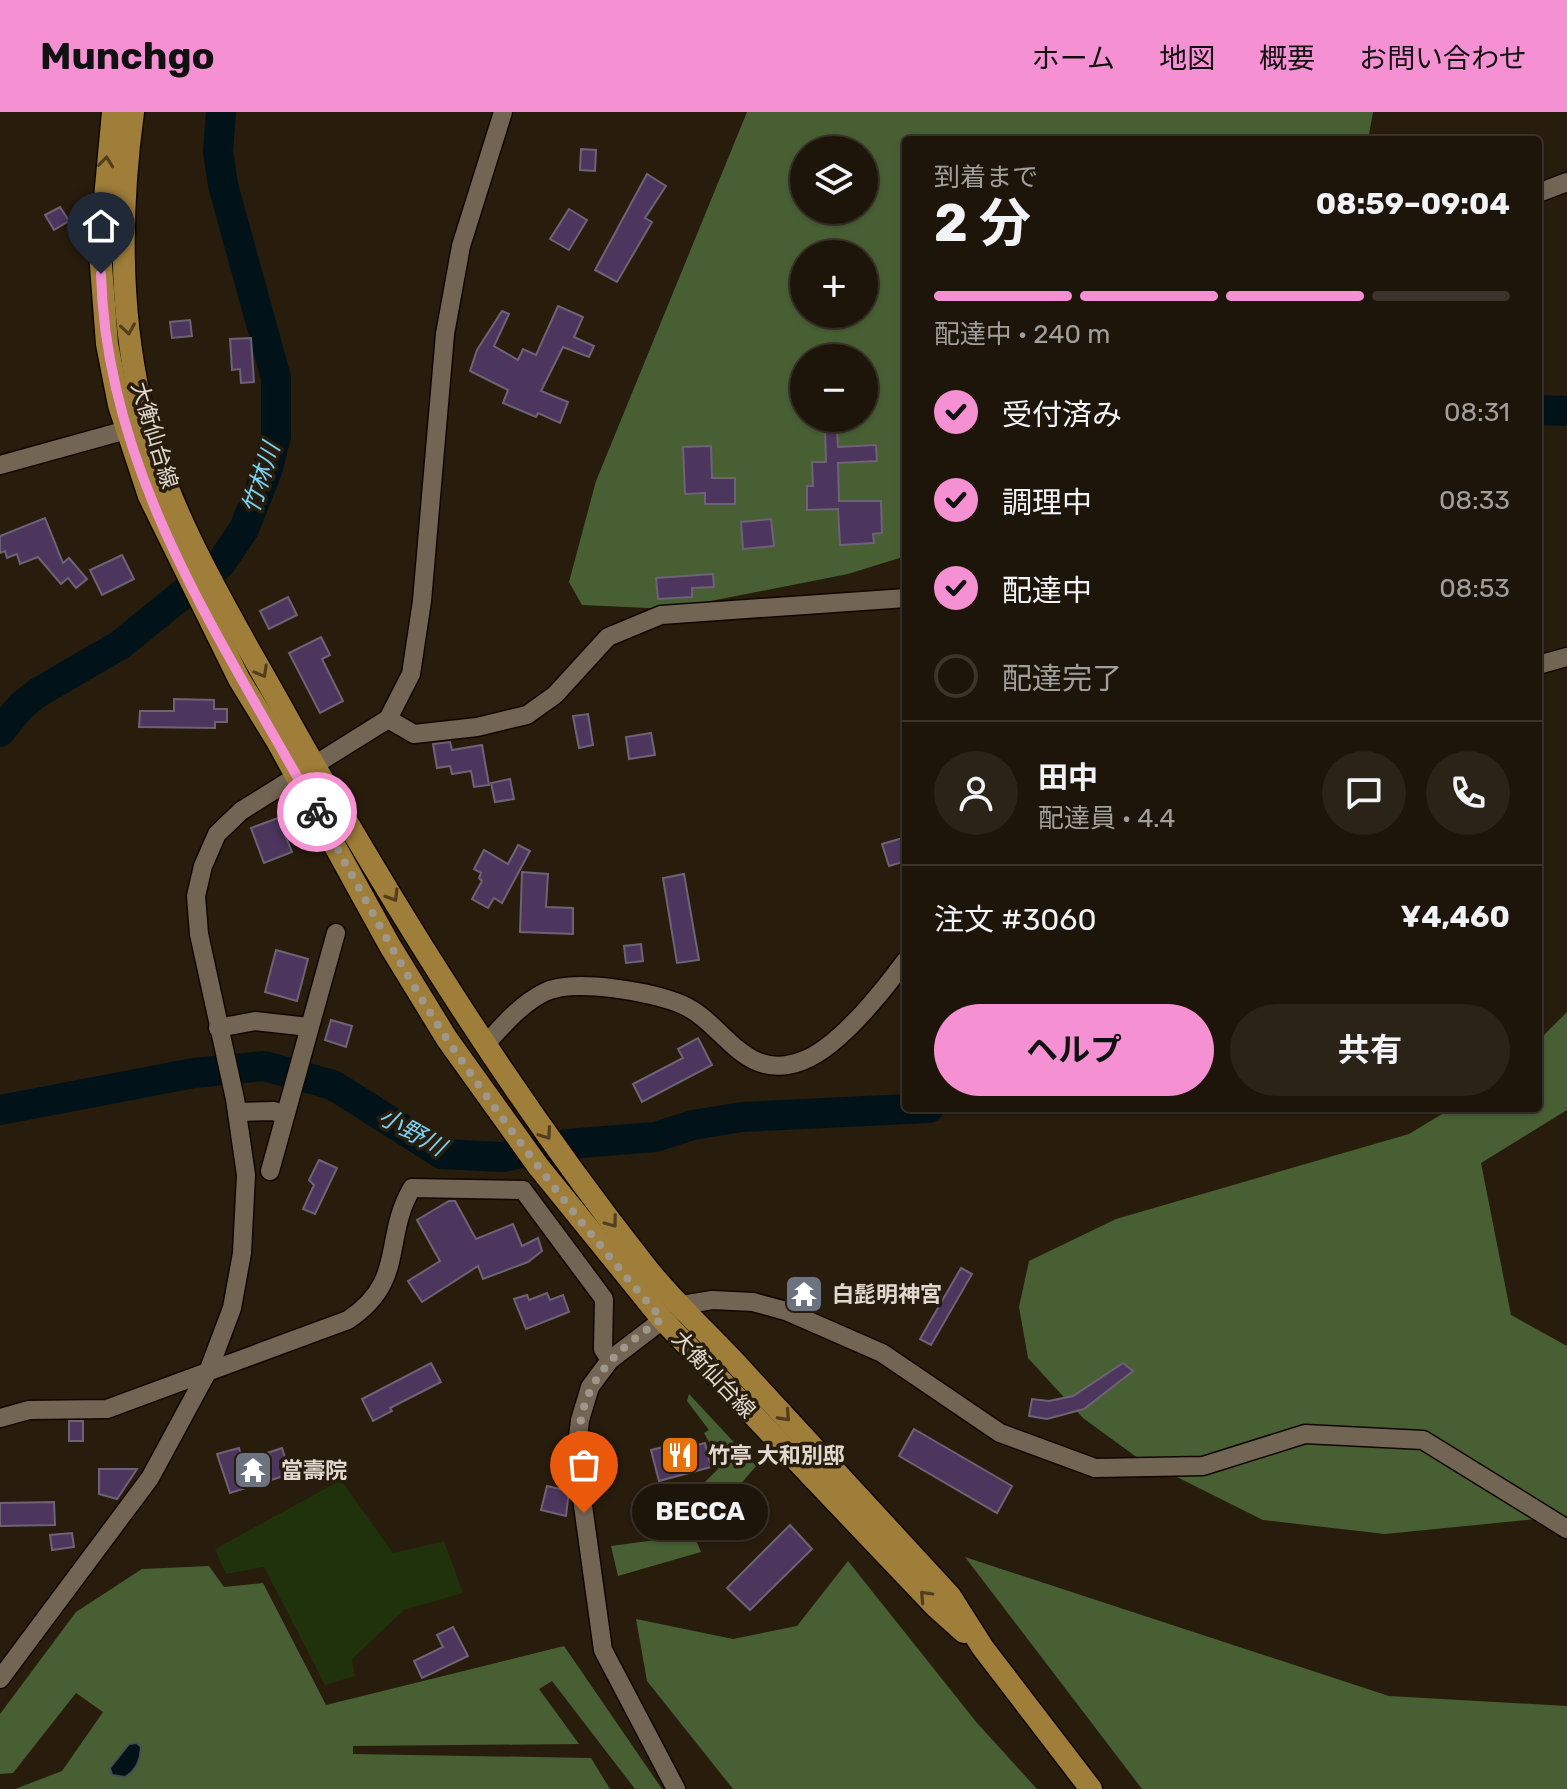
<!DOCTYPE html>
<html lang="ja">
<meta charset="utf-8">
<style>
:root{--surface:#1e150a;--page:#2b2218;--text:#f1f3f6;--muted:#a19f9c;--line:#3c342b;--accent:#f591d2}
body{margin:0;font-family:Rubik,"Noto Sans JP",sans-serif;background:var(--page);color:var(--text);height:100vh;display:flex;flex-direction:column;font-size:30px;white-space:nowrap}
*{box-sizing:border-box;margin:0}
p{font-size:26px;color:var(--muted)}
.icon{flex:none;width:44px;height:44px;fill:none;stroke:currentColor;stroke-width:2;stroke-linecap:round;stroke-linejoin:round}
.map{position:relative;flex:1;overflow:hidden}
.drawer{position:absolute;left:902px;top:24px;width:640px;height:976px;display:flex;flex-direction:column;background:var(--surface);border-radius:8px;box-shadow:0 2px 6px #0004,0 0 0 2px var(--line)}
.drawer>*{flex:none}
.controls{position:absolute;left:790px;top:24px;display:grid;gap:16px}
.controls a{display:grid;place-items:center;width:88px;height:88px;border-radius:50%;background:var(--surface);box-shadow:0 2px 6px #0004,0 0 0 2px var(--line);font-size:40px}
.pin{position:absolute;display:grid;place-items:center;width:68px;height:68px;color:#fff;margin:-82px -34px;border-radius:50% 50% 50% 0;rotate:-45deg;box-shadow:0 0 8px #0007}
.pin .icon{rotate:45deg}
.courier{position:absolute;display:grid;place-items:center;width:80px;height:80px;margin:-40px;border:6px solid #f591d2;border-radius:50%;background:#fff;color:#222;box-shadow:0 2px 10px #0007}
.bubble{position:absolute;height:56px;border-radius:28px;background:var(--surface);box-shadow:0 2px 6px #0004,0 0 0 2px var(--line);font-size:26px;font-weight:700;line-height:56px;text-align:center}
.summary em{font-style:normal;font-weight:700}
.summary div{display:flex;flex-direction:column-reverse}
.summary{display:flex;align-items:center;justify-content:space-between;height:136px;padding:0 32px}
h1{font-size:52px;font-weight:700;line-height:60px}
.bar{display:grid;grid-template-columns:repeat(4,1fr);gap:12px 8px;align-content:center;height:96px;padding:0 32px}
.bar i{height:10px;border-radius:6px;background:var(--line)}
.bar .active{background:var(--accent)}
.bar p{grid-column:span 4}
.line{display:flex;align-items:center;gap:20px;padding:0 32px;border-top:2px solid var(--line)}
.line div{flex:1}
.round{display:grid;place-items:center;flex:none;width:84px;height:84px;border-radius:42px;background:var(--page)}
ol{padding:0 32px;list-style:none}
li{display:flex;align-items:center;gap:24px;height:88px}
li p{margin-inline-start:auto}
li .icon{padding:8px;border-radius:50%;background:var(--accent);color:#111;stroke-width:4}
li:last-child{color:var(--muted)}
li i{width:44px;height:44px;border:4px solid var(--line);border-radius:50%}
.primary-button{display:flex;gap:16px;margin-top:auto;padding:16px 32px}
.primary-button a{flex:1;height:92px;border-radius:48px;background:var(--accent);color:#111;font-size:32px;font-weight:700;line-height:92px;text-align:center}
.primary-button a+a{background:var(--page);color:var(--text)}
header{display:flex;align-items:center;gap:48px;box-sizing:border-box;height:112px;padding:0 40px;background:var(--accent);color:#111}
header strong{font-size:38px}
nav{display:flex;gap:44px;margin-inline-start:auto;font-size:28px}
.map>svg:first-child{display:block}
.green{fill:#1f320b}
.forest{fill:#485f34;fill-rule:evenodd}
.water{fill:#021219;stroke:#454e50;stroke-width:2}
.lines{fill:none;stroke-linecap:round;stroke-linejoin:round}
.river{stroke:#021219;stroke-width:30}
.building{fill:#4d365e;stroke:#6d6375;stroke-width:2}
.minor-casing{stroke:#110600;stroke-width:21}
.major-casing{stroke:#110600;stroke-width:25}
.minor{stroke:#736554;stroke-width:18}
.major{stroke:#9f7e39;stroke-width:22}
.oneway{stroke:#523e1c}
.done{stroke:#a0978b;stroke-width:8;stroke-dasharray:0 14.4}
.route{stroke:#f591d2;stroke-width:10}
.labels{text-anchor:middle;stroke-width:7;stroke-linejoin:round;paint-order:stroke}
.street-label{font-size:22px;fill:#e1d9cf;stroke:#281c0d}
.poi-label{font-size:22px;font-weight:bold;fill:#e1d9cf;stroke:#281c0d;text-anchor:start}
.water-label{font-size:24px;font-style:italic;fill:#76d2f6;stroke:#281c0d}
</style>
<header>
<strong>Munchgo</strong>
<nav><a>ホーム</a><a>地図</a><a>概要</a><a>お問い合わせ</a></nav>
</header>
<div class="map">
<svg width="1567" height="1677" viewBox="0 0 1567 1677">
<rect width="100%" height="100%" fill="#281c0d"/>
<path class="green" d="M341,1368L393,1441L444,1429L463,1481L404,1498L352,1547L355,1564L325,1573L264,1455L226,1462L215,1437Z"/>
<g class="forest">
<path d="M747,0H1373L1368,28H906V444L848,462L670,497L582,493L569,470L596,369ZM804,38H864V98H804ZM804,142H864V202H804ZM804,246H864V306H804Z"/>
<path d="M1567,900V998L1481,1051L1511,1203L1567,1234V1404L1385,1422L1263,1408L1135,1344L1083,1306L1028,1246L1019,1195L1029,1149L1116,1107L1409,1022L1452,996H1538V929Z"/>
<path d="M689,1282L756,1354L695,1426L701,1440L618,1464L611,1434L678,1425L677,1407L661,1386L674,1373L687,1388L722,1353L704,1321L709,1318L687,1289Z"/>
<path d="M965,1445L1389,1584L1567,1594V1677H1142Z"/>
<path d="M848,1449L977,1611L1037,1677H733L647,1569L636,1507L733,1527L797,1514Z"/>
<path d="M209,1454L224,1475L263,1471L326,1593L564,1534L662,1677H635L552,1569L539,1577L579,1632L353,1634V1642L591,1646L610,1677H15L62,1659L103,1600L76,1581L13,1661L0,1662V1602L76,1500L142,1457Z"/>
</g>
<path class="water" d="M137,1631L141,1635C140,1648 137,1658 125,1665L112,1663L110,1656L129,1632Z"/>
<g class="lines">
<g class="river">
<path d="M1538,298L1567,299"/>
<path d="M0,620L20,595L39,580L120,533L221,451L244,417L267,359L276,324V266L223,73L218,40L221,0"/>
<path d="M0,998L194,961L264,954L333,973L442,1042L503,1045L567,1032L655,1025L693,1013L742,1005L929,996"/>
</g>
</g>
<g class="building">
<path d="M581,37L596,38L595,59L580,58Z"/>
<path d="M647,62L666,74L645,106L652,110L617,170L595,158Z"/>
<path d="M60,95L69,109L54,118L45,103Z"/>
<path d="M569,97L587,108L569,138L550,127Z"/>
<path d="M558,194L583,205L574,225L594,234L589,245L563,235L541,279L568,290L560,311L538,301L536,305L503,291L508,278L470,259L477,238L502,199L509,202L494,234L518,248L523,237L536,243Z"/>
<path d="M190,208L192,224L172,226L170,210Z"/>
<path d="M251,226L254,270L241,271L240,257L232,258L230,227Z"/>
<path d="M837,316L838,335L876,333L877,349L838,351L839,389H881L882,421L873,422L874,431L840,433L838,397L807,398V374H813L812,350H826L825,317Z"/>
<path d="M711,334L712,366H735V392H705V381L685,382L683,335Z"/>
<path d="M45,406L63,451L69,446L87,467L76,476L68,466L61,472L38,445L20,452L17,442L7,446L5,439L0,441V424Z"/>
<path d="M771,407L774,434L743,437L741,410Z"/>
<path d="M122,443L134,467L102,483L90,458Z"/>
<path d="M713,462L714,475L692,476V485L658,487L656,466Z"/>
<path d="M288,485L297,503L269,517L260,499Z"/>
<path d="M321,525L330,543L322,547L343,589L320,601L289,541Z"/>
<path d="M174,587L214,588V597H227V610H215V616L139,615L140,599H174Z"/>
<path d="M588,602L593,633L579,636L573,604Z"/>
<path d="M651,621L655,643L629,647L626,625Z"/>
<path d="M450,630L452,638L482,633L489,673L474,675L471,659L452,662L450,654L437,656L433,632Z"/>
<path d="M510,667L514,687L495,690L491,671Z"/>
<path d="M278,706L292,740L264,751L251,716Z"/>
<path d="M906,725V749L889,754L882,732Z"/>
<path d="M518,733L530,739L502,791L494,786L488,796L472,787L482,769L479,766L481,761L474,757L484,738L508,752Z"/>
<path d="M522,760L548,762L546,795L573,796V822L520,820Z"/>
<path d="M684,762L699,848L677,851L663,766Z"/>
<path d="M641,832L643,849L626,851L624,834Z"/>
<path d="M276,838L308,847L297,889L265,880Z"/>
<path d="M331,908L352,914L346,935L325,928Z"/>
<path d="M698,926L712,953L642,990L633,972L683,946L678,937Z"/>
<path d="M319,1048L337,1056L315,1102L303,1097L314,1073L309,1068Z"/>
<path d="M449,1089H455L476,1127L513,1112L522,1134L538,1126L542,1139L528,1150L483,1167L478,1154L422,1190L408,1169L440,1149L417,1108Z"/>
<path d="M961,1156L972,1162L931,1233L920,1227Z"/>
<path d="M547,1181L550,1188L563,1183L569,1200L526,1217L514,1187L527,1183L529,1188Z"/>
<path d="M431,1251L441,1270L390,1296L392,1299L373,1309L362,1287Z"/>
<path d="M1123,1251L1133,1259L1084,1297L1047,1307L1029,1304L1032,1287L1049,1289L1073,1284Z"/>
<rect x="69" y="1309" width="14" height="20"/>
<path d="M914,1317L1012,1374L997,1401L899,1344Z"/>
<path d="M679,1331L682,1337L705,1331L711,1355L659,1369L651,1338Z"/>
<path d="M239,1336L243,1349L282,1336L290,1362L230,1381L217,1342Z"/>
<path d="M99,1357H137L117,1387L99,1382Z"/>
<path d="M547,1374L569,1379L566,1404L541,1398Z"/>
<path d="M54,1390L55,1413L0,1414V1391Z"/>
<path d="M790,1413L812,1437L750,1498L727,1476Z"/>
<path d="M72,1421L74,1435L52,1438L50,1423Z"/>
<path d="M453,1515L468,1544L422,1566L414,1549L443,1535L437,1523Z"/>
</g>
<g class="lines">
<defs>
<g id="minor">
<path d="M1538,81L1567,70"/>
<path d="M0,353L141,314"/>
<path d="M1538,553L1567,545"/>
<path d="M388,607L414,622L477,615L527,603L555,583L608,525L661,503L906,486"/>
<path d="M218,916L255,909L309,915"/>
<path d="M486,932C503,913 522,891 545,880C574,866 654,880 683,893C725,912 744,971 802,949C838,936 883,879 906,848"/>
<path d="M237,1000L274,999L285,1003"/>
<path d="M270,1059L336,821"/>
<path d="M0,1306L29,1298L107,1297L348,1208C407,1169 382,1127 412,1076L523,1078L604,1187L603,1237L610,1248"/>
<path d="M0,1567L150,1366L209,1257L232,1196L242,1141L246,1063L235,987L199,822L196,784L203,754L217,722L241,699L388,607L411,562L422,489L445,222L461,134L503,0"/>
<path d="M676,1677L603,1538L576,1343L580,1308L590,1275L610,1248L682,1193L712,1188L753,1190L786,1199L882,1241L1000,1321L1095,1356L1203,1354L1305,1322L1423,1328L1567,1417"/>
</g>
<g id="major">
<path d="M113,0L100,140L107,232L119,293L149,384L239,567L277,629L390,834L447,927L538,1054L662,1207L935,1494L964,1520"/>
<path d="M133,0C120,95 119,193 140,288C166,402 231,504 287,605C394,796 511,984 646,1155C675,1192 711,1224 742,1258C811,1333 881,1408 950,1484L983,1536L1091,1677"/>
</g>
</defs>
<use href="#minor" class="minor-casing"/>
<use href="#major" class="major-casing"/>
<use href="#minor" class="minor"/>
<use href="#major" class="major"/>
</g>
<defs><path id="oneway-chevron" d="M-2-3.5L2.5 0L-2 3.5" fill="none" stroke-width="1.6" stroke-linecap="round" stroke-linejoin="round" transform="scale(2)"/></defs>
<g class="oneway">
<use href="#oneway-chevron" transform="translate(106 50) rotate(-84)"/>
<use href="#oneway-chevron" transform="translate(128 217) rotate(81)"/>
<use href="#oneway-chevron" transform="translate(262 560) rotate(61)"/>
<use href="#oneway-chevron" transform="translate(393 784) rotate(59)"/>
<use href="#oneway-chevron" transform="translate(546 1022) rotate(55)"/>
<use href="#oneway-chevron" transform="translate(612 1110) rotate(53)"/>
<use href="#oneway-chevron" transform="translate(785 1304) rotate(47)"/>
<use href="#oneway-chevron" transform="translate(925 1484) rotate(-134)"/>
</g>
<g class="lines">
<path class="done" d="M317,700C360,776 399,854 447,927C513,1025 585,1118 662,1207C576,1265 571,1303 584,1401"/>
<path class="route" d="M101,162C106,363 224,531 317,700"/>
</g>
<defs>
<symbol id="temple-square" viewBox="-11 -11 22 22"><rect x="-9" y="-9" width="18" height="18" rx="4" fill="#6b7280" stroke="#281c0d"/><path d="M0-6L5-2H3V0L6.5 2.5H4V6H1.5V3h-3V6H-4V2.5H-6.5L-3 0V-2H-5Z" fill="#fff"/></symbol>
<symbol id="restaurant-square" viewBox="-11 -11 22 22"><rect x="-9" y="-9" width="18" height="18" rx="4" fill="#e8710a" stroke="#281c0d"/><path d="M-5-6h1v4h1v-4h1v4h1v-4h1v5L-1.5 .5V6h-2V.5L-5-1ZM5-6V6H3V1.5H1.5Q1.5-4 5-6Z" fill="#fff"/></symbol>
</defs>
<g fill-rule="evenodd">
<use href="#temple-square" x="782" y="1160" width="44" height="44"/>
<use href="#restaurant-square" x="658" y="1321" width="44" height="44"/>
<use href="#temple-square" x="231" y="1336" width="44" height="44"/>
</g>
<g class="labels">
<g class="street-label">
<text transform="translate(155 323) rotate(73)" y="8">大衡仙台線</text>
<text transform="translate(714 1262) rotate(47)" y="8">大衡仙台線</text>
</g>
<g class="poi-label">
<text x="832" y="1190">白髭明神宮</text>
<text x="708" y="1351">竹亭 大和別邸</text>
<text x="281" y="1366">當壽院</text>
</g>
<g class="water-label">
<text transform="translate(261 366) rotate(-72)" y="8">竹林川</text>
<text transform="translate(412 1020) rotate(29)" y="8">小野川</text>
</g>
</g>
</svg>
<div class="controls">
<a><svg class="icon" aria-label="layers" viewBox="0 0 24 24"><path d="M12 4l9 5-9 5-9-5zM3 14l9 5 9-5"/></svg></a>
<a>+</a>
<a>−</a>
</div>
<div class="pin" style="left:584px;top:1401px;background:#ea580c"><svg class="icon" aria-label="bag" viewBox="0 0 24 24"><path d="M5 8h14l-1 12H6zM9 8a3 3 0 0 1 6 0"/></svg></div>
<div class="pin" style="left:101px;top:162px;background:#1f2937"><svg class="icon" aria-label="home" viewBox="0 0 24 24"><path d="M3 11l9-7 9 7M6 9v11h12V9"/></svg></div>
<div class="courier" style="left:317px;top:700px"><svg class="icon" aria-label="bike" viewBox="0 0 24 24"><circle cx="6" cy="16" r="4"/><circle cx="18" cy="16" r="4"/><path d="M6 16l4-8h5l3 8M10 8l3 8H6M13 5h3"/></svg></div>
<div class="bubble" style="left:632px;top:1372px;width:136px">BECCA</div>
<section class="drawer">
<div class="summary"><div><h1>2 分</h1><p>到着まで</p></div><em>08:59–09:04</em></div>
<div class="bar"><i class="active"></i><i class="active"></i><i class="active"></i><i></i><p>配達中 · 240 m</p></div>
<ol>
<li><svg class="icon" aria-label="check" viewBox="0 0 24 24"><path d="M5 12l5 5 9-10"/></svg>受付済み<p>08:31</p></li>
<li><svg class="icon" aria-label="check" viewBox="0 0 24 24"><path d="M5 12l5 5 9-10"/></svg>調理中<p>08:33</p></li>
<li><svg class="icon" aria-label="check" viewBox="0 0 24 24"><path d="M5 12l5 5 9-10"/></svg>配達中<p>08:53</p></li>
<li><i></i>配達完了</li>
</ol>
<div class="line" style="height:144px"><a class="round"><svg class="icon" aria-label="person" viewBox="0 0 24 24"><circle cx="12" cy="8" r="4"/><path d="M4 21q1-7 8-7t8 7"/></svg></a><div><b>田中</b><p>配達員 · 4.4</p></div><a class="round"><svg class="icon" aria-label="chat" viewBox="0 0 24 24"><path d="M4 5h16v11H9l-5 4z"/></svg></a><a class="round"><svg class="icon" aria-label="phone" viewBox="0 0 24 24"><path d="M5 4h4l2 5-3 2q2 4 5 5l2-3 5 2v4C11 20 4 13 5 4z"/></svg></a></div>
<div class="line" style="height:104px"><div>注文 #3060</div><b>¥4,460</b></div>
<div class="primary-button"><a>ヘルプ</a><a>共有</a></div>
</section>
</div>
